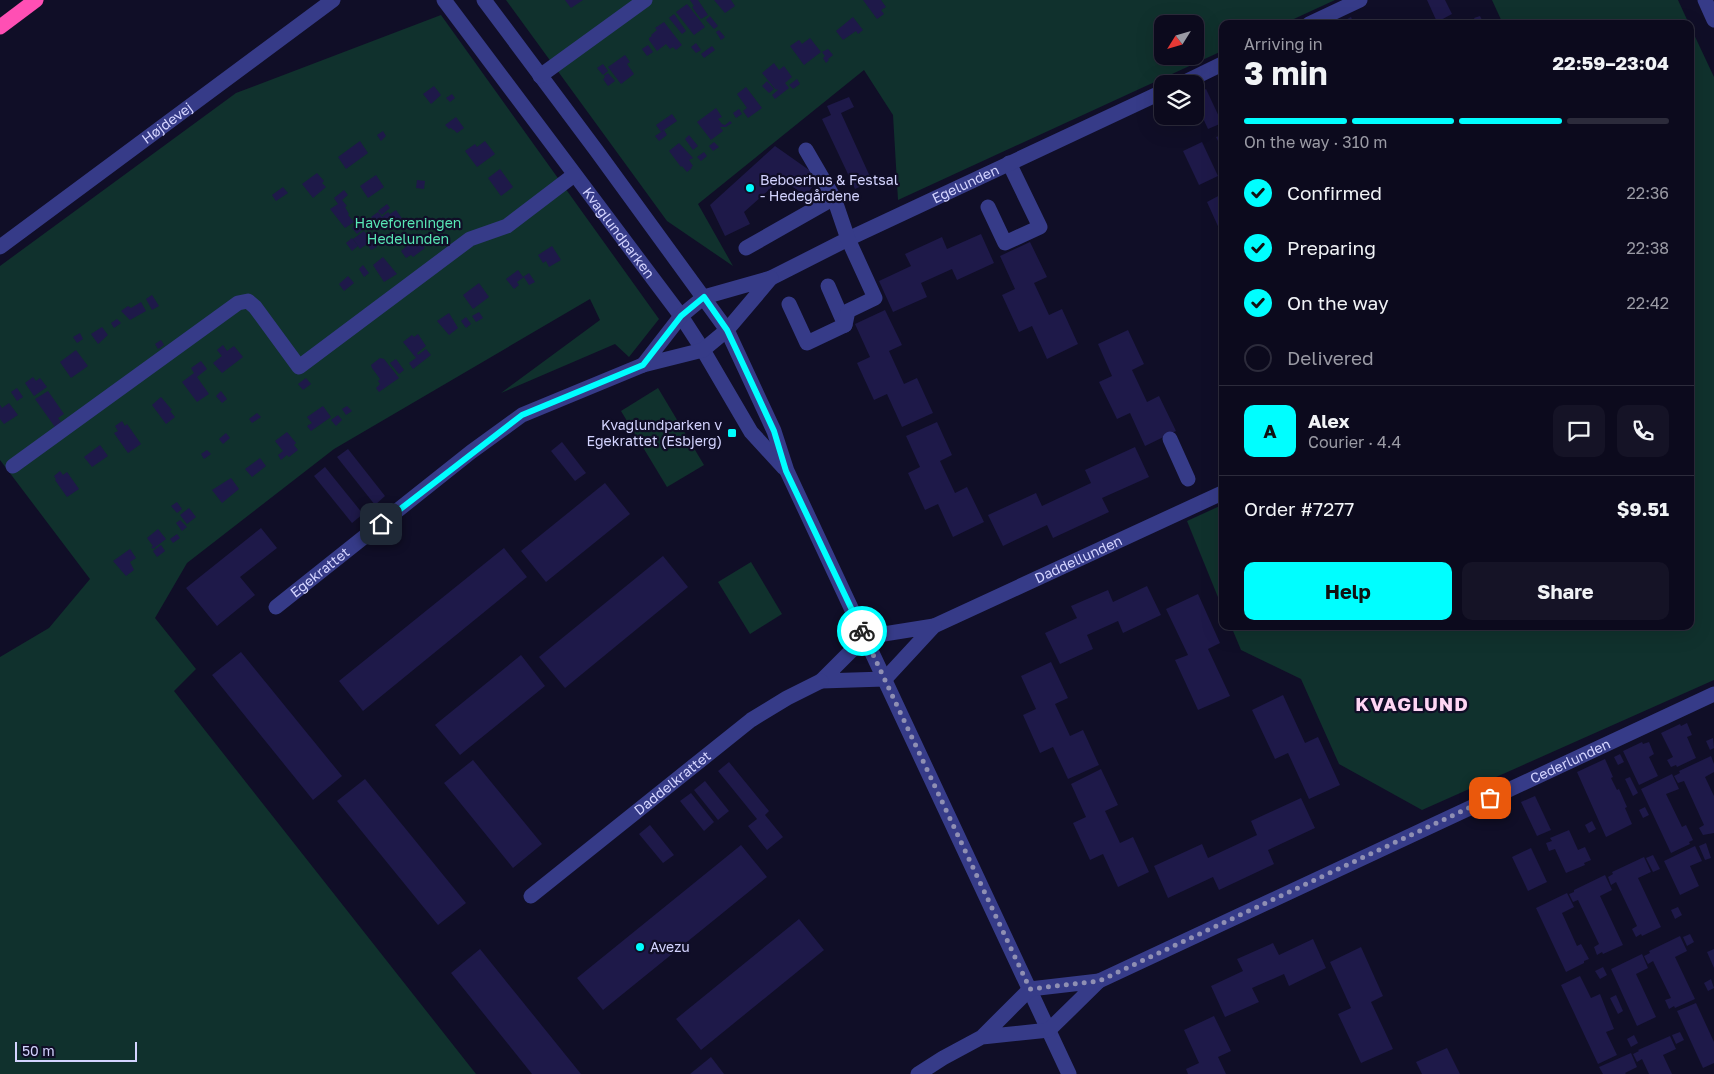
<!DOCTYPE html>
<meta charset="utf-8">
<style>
:root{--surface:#0c0a1d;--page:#151326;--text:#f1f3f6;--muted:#9a9aa4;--line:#2c2b3b;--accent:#00feff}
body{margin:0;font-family:"Golos Text",sans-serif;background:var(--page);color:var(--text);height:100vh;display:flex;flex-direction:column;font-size:19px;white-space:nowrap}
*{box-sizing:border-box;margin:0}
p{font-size:16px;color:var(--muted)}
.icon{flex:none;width:28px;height:28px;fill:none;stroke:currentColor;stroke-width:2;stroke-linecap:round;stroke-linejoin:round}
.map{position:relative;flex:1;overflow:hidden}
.drawer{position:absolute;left:1219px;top:20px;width:475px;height:610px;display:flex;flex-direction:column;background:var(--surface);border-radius:10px;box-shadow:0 5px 20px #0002,0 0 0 1px var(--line)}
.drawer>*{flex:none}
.needle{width:32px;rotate:233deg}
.controls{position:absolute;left:1154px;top:15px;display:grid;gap:10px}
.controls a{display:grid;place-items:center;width:50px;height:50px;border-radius:10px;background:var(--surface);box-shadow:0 5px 20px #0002,0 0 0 1px var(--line);font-size:25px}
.scale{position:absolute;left:15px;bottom:12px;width:122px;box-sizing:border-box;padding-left:5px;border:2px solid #d4d4ff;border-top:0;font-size:14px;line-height:18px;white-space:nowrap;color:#d4d4ff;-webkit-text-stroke:4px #100e27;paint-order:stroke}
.pin{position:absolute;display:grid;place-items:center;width:42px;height:42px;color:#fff;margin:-21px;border-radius:10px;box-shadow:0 2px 8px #0006}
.courier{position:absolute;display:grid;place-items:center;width:50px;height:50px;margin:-25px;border:4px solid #00feff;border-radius:50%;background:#fff;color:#222;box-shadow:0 1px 6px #0007}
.overview em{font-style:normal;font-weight:700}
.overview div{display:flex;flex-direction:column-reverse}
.overview{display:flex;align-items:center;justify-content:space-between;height:85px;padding:0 25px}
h1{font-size:32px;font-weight:700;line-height:38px}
.bar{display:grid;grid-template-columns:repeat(4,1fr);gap:8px 5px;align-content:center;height:60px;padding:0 25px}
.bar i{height:6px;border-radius:4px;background:var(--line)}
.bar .current{background:var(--accent)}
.bar p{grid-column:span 4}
.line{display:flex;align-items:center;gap:12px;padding:0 25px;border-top:1px solid var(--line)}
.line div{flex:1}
.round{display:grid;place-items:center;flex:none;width:52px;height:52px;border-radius:10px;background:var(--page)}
ol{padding:0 25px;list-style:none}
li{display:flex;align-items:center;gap:15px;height:55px}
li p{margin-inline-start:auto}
li .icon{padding:5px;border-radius:50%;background:var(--accent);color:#111;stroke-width:4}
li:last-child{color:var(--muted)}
li i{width:28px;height:28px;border:2px solid var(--line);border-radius:50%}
.button{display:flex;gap:10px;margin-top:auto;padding:10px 25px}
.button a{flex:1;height:58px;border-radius:10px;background:var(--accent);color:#111;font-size:20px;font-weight:700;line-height:58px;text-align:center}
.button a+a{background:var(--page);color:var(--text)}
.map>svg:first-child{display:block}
.green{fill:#10312d;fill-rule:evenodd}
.building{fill:#1e1949}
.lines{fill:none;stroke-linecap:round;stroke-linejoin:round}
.minor{stroke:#363b88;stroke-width:15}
.highway{stroke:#ff4fb4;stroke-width:15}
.done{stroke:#8f8fb3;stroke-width:5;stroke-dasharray:0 9}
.route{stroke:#00feff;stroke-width:6}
.poi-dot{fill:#00feff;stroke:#100e27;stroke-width:2}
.labels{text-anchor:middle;stroke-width:4.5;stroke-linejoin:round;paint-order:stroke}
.street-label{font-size:14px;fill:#d4d4ff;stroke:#100e27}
.poi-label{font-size:14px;fill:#d4d4ff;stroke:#100e27;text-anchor:start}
.park-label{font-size:14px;fill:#58e6b5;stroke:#100e27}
.district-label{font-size:19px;font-weight:bold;letter-spacing:1px;fill:#ffd6f4;stroke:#100e27}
</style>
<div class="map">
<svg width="1714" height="1074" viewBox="0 0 1714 1074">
<rect width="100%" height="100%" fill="#100e27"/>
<g class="green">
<path d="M506,0H1335L1283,24H1222V51L898,200L893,115L864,70L698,204L733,266L667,221ZM1162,24H1195V56H1162Z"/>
<path d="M1492,0H1678L1689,24H1503Z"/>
<path d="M441,15L659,319L629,357L615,344L501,393L600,320L590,299L334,449L187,563L155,618L196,669L174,691L476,1074H0V657L49,628L90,579L0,460V266L236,93Z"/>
<path d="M1690,26L1714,77V680L1422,810L1339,764L1301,679L1241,650L1231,626H1690Z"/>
<path d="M658,388L704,465L667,487L621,411Z"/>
<path d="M1222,505V607L1187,521Z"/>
<path d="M751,562L782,614L750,634L718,582Z"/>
</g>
<g class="building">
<path d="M565,0H583L571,8Z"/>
<path d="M690,0H698L708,15L701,19L692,7L694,6Z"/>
<path d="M714,0H731L735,6L725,13Z"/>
<path d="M863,0H881L886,7L881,10L884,14L877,19Z"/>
<path d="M1427,0H1445L1452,14L1437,22Z"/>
<path d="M687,4L705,27L694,35L676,12Z"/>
<path d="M674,14L686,31L682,34L669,18Z"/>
<path d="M710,16L718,26L714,29L706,20Z"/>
<path d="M1480,16L1484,24H1477L1474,18Z"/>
<path d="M853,17L863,30L858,34L856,31L843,40L836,31Z"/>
<path d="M1351,17L1354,24H1338Z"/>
<path d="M664,22L682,45L676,50L673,47L670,49L666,44L657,51L649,40V38L652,36L651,35L657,30L655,28Z"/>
<path d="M719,30L725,37L721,40L716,32Z"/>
<path d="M810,38L821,52L804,65L790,46L799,40L802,44Z"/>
<path d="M696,43L701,50L696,53L691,47Z"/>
<path d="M648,45L653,52L647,56L642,49Z"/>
<path d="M712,46L715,50L704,58L701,54Z"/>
<path d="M828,49L833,55L828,59L829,60L826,63L823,58L825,56L822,52Z"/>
<path d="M625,55L630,62L627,64L634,74L621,84L608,67Z"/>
<path d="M774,63L779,70L784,66L792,77L785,83L789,88L775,99L772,95L778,90L777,89L776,90L762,73Z"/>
<path d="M603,64L608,71L603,75L597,68Z"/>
<path d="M608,73L615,81L608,86L603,79L605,78L604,76Z"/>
<path d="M797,79L800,84L793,89L789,85Z"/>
<path d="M767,81L774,89L769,93L762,86Z"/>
<path d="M434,86L441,95L431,104L423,94Z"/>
<path d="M746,87L762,108L748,118L743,111L747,108L737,94Z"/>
<path d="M1206,89L1222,123L1208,129L1195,101V94Z"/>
<path d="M452,94L455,98L450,102L446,98Z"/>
<path d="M849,97L854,107L841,113L872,181L855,189L822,119L831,115L827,106Z"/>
<path d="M716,108L722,117L718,119L722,124L725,125L730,121L732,123L726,127H720L723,131L711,140L697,122Z"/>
<path d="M739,109L742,114L736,118L733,113Z"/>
<path d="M672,114L677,121L661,132L656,125Z"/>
<path d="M1169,116H1188L1189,118L1173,125Z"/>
<path d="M456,117L464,128L457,133L454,130H453L451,128L449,129L445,125Z"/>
<path d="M664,130L667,135L659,141L655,136Z"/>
<path d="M383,131L386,136L381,141L377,135Z"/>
<path d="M689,135L698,146L693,150L685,139Z"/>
<path d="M1222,135V144L1220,145L1216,137Z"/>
<path d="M360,141L368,153L346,169L338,157Z"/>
<path d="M485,141L495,154L477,167L465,151L475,144L477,147Z"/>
<path d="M714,142L719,147L713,151L709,146Z"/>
<path d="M1202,142L1218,176L1199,185L1183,151Z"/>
<path d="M679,143L693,158L689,160L693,166L691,167L692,168L687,172L682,166L681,167L669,151Z"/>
<path d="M775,146L819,177L806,196L781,179L744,212L750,224L725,236L710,205Z"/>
<path d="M704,152L707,156L701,161L697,157Z"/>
<path d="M500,169L513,187L501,196L488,178Z"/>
<path d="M317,173L324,181L322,183L326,187L313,198L302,184Z"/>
<path d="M376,175L384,187L368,198L360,186Z"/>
<path d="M417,180L425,181L424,189L416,188Z"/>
<path d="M283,187L288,193L276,201L272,195Z"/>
<path d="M344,190L348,195L342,200L347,206L345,207L349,214L348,215L354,222L345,228L330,209L338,204L334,198Z"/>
<path d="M1222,194V235L1207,202Z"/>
<path d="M387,204L390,208L382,215L378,211Z"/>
<path d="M396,210L403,220L391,229L382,217L388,212L390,214Z"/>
<path d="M378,212L383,218L377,223L371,217Z"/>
<path d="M358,222L363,229L357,234L352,228Z"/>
<path d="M364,231L371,241L360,249L353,239Z"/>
<path d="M981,234L994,263L957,280L952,269L921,283L927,297L893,312L879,281L911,266L905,254L942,237L947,249Z"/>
<path d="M417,237L425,248L413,257L411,255L406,258L401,251Z"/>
<path d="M352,238L358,246L352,251L346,243Z"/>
<path d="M373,242L377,247L371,250L368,245Z"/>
<path d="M1030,242L1047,277L1034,283L1049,315L1062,309L1078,344L1047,359L1032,326L1019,332L1002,295L1015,289L1000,256Z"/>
<path d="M552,246L561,260L549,267L546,261L543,263L538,255Z"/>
<path d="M383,257L397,274L384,282L373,265Z"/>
<path d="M363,265L369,273L364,277L359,269Z"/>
<path d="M518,270L523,277L529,273L535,282L529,285L524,277L517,282L519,285L514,289L506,279Z"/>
<path d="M348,276L354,283L344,291L339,284Z"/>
<path d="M479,283L489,297L473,309L463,295Z"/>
<path d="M152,295L159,306L152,310L146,299Z"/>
<path d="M141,302L146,311L130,320L121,311L128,306L131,308Z"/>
<path d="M885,310L902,345L889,351L904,384L917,378L933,413L902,427L887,394L874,400L857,363L870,357L855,324Z"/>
<path d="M479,312L483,318L476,322L472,316Z"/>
<path d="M449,313L458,328L449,335L437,321Z"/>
<path d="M466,317L471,324L466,328L461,321Z"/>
<path d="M117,319L121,323L114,328L111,323Z"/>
<path d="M102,327L108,335L98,344L91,334Z"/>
<path d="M1128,330L1144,364L1132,370L1147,402L1159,396L1176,431L1145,446L1130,413L1117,419L1099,382L1112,376L1098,344Z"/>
<path d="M80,333L83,339L77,343L73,337Z"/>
<path d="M418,334L426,346L417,353L418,355L426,349L431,355L413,369L409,363L416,358L403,342L412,335L414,337Z"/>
<path d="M161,340L164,345L158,349L155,344Z"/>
<path d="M223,345L227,351L234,346L243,357L222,373L213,363L222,356L217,350Z"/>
<path d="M76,350L88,366L71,378L60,362Z"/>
<path d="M380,358L384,359L399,378L379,392L376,388L380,384L378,381L380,379L372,368L371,365Z"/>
<path d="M396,359L404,370L399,374L390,363Z"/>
<path d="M201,361L207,369L197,377L209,394L197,402L182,382L194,373L191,368Z"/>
<path d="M33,377L36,381L40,378L47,387L34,396L25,383Z"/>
<path d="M306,378L311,384L303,390L298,384Z"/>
<path d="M17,388L23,397L17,401L11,392Z"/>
<path d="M48,391L64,414L58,418L61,422L55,427L35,399Z"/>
<path d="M221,391L227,399L222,403L216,396Z"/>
<path d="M161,397L172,410L170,411L175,417L166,424L152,405Z"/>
<path d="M9,403L18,415L4,424L0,419V405L2,408Z"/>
<path d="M323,406L331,417L311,431L307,426L312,423L307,417Z"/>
<path d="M347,406L352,411L346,415L342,409Z"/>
<path d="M257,413L261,417L252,423L249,419Z"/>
<path d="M338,415L342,420L336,426L331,420Z"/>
<path d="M122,421L125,426L127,424L141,444L128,453L114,433L118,431L115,426Z"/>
<path d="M937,422L952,455L940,461L955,493L967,487L984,522L953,537L938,504L925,510L908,473L920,467L906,436Z"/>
<path d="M287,432L296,443L294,445L298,450L289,457L287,455L281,460L278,455L283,451L275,441Z"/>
<path d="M226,433L230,438L223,444L219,439Z"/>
<path d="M562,442L586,473L575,481L551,451Z"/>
<path d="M100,445L108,456L92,467L84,457Z"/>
<path d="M1135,447L1149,477L1102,498L1109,512L1053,538L1047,525L1003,546L988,515L1036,493L1042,506L1091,483L1085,470Z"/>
<path d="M348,449L385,496L375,505L337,457Z"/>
<path d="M207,450L211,454L204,459L201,454Z"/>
<path d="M260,458L266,466L252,477L245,469Z"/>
<path d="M325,467L363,514L352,523L314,476Z"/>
<path d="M60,471L63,475L67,472L79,489L67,497L55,480L56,479L54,476Z"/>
<path d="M231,478L239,489L222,503L212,490Z"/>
<path d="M605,483L630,514L546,582L521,551Z"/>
<path d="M177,502L182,509L177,513L171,506Z"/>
<path d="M189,508L196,517L187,524L180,515Z"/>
<path d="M180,520L187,527L182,531L176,523Z"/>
<path d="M261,528L277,548L240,577L255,595L217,626L186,588Z"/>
<path d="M158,529L166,539L153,549L151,547L153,546L147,538Z"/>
<path d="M177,534L180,538L173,543L170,539Z"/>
<path d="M161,545L165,551L157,557L153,551Z"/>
<path d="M504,548L527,577L363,711L339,681Z"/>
<path d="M130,549L136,558L130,562L134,570L126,576L113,561Z"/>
<path d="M663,556L688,587L565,688L539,657Z"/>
<path d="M1147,586L1161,615L1123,633L1118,621L1087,635L1093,649L1060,664L1045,633L1077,618L1071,606L1108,590L1113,602Z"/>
<path d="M1198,594L1220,643L1208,649L1230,696L1198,710L1175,660L1188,655L1166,609Z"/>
<path d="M241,652L342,776L313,800L212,675Z"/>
<path d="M521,655L545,686L460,755L435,725Z"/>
<path d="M1051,662L1068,698L1055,704L1070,736L1083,730L1099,765L1068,779L1053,747L1040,753L1023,715L1036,709L1021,676Z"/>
<path d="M1283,695L1305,743L1318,737L1340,785L1309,799L1288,753L1275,759L1252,710Z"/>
<path d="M1687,723L1692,735L1687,737L1696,758L1677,767L1676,765L1671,767L1667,760L1673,757L1661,733L1680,724L1681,726Z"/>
<path d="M1713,738L1714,748L1710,750L1706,741Z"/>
<path d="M1642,742L1643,744L1649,742L1654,754L1649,757L1658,776L1639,785L1623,751Z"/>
<path d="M1620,754L1624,762L1618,765L1614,757Z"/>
<path d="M1711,756L1714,764V772L1705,777L1714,796V833L1703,835L1699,828L1704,825L1684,781L1678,783L1674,776L1680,773L1679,771Z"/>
<path d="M1605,759L1613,777L1611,778L1617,790L1619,789L1627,807L1625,808L1632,824L1606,837L1577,772Z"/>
<path d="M473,760L542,844L513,868L444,783Z"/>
<path d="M729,762L769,811L765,815L783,837L767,850L748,826L757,819L718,771Z"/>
<path d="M1101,769L1118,805L1105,811L1120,843L1133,837L1149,872L1118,887L1103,854L1090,860L1073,823L1086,817L1071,784Z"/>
<path d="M1672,774L1679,789L1666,794L1682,827L1686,825L1693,840L1689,842L1690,844L1671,853L1641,789Z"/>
<path d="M1630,777L1638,793L1633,796L1625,779Z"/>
<path d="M365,779L466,903L438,925L337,801Z"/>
<path d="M705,781L729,811L718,820L694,790Z"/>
<path d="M691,793L714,822L704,831L680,801Z"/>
<path d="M1535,796L1551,830L1537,836L1521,802Z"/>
<path d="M1301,798L1315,828L1268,850L1274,864L1219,890L1213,877L1168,898L1154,866L1202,844L1208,858L1257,835L1251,821Z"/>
<path d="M1645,807L1649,815L1643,818L1639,810Z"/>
<path d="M1592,821L1596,829L1589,833L1585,825Z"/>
<path d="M650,825L674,855L663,863L639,834Z"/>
<path d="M1569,830L1578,850L1585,847L1591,860L1584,863L1585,865L1566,873L1555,849L1549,851L1546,843L1552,841L1550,838Z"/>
<path d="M1706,843L1711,858L1705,860L1699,846Z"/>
<path d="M741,845L767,877L603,1010L577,978Z"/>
<path d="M1695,846L1702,861L1690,866L1699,886L1680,895L1664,861Z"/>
<path d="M1531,848L1547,882L1528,891L1512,857Z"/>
<path d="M1653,855L1660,869L1653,872L1646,858Z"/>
<path d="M1644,857L1651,872L1638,878L1661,927L1642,936L1641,934L1636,937L1632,929L1637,926L1616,882L1611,885L1608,877L1613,874L1612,872Z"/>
<path d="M1605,875L1612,890L1600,896L1623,945L1603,954L1602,952L1597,955L1594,947L1599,944L1578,900L1573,902L1569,894L1574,892V890Z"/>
<path d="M1567,893L1574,907L1562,913L1577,946L1581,944L1589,959L1584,961V963L1566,972L1536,908Z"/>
<path d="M1678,907L1682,915L1675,919L1671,910Z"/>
<path d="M799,919L824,950L701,1050L676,1019Z"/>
<path d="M1690,934L1694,942L1687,946L1683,937Z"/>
<path d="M1680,936L1687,951L1675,957L1695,999L1675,1008L1674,1006L1669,1009L1665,1000L1671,998L1653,961L1648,964L1644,956L1650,953L1649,951Z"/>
<path d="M1313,939L1326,968L1289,986L1284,974L1252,988L1259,1002L1225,1017L1211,986L1243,971L1237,959L1273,943L1279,955Z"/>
<path d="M1361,947L1383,996L1371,1002L1393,1049L1361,1063L1338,1014L1351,1008L1330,962Z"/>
<path d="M480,949L581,1074H532L451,973Z"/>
<path d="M1714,949V968L1707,952Z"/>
<path d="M1642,954L1648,968L1636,974L1656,1017L1637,1026L1611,969Z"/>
<path d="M1603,967L1607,975L1600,979L1595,971Z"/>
<path d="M1580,976L1591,998L1600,994L1614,1029L1606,1032L1617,1055L1598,1064L1561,985Z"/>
<path d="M1711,979L1714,988L1708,991L1704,983Z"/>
<path d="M1616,995L1623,1011L1618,1014L1610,998Z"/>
<path d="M1696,1003L1714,1042V1063L1703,1068L1677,1011Z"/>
<path d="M1214,1016L1231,1051L1218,1057L1226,1074H1188L1186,1069L1199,1063L1184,1030Z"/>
<path d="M1680,1032L1684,1040L1676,1044L1672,1035Z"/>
<path d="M1634,1035L1638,1043L1631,1047L1627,1039Z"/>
<path d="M1670,1036L1676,1049L1663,1055L1672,1074H1649L1642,1059L1637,1062L1633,1054L1639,1051L1638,1050Z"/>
<path d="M1447,1048L1460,1074H1422L1416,1062Z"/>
<path d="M1631,1053L1637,1067L1625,1073L1626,1074H1603L1599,1067Z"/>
<path d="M711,1057L724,1074H690Z"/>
</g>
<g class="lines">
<g class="minor">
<path id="s1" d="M444,0L681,316L703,350L751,432L784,468"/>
<path d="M484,0L596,150L727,330L774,431L787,471L1069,1074"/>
<path d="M1705,0L1714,20"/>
<path d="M1309,24L1360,0"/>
<path d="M540,76L645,0"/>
<path d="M1181,84L1222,64"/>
<path d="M988,207L1005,243L1040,227L1009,163"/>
<path id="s2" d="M0,247L333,0"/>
<path d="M746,248L834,198"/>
<path id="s3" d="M771,278L848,239L1162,92"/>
<path d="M771,278L727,330L703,350L643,365L681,316L704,297Z"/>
<path d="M828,286L845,325"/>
<path d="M789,304L807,343L845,325L848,311L875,298L848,239L834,198L806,150"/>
<path d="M1170,439L1188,479"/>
<path d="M13,466L238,303L248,301L255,307L299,367L470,239L507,226L574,175"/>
<path id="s4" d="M276,607L471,452L522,415L643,365"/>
<path id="s5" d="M934,626L1222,493"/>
<path d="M934,626L885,679L821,681L865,637Z"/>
<path id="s6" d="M531,896L751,720L787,698L821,681"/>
<path id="s7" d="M1099,981L1714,694"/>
<path d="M918,1074L943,1058L982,1037L1030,989L1099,981L1049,1030L982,1037"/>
</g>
<path class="highway" d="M0,27L36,0"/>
</g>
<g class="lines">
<path class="done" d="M862,631L1030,989L1099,981L1490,798"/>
<path class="route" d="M381,524L522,415L643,365L681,316L704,297L727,330L735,347L774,431L786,471L862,631"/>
</g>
<g class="poi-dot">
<circle cx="750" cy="188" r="5"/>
<rect x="727" y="428" width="10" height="10" rx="2.5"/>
<circle cx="640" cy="947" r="5"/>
</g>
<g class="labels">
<g class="street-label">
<text dy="5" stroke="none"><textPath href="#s2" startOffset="208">Højdevej</textPath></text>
<text dy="5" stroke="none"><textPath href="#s3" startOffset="216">Egelunden</textPath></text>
<text dy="5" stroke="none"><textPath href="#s1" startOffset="291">Kvaglundparken</textPath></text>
<text dy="5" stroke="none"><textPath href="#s5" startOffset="159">Daddellunden</textPath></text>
<text dy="5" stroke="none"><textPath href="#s4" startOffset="56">Egekrattet</textPath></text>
<text dy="5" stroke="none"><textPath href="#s7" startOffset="520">Cederlunden</textPath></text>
<text dy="5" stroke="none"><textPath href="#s6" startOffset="181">Daddelkrattet</textPath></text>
</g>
<g class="poi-label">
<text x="760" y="185">Beboerhus &amp; Festsal<tspan x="760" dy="16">- Hedegårdene</tspan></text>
<text x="722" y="430" text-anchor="end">Kvaglundparken v<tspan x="722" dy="16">Egekrattet (Esbjerg)</tspan></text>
<text x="650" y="952">Avezu</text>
</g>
<g class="park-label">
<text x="408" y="228">Haveforeningen<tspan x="408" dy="16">Hedelunden</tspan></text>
</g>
<g class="district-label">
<text x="1412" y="711">KVAGLUND</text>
</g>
</g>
</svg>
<div class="controls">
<a><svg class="needle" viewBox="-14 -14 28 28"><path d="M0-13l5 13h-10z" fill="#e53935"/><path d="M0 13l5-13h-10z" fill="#9a9aa4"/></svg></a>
<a><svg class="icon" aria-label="layers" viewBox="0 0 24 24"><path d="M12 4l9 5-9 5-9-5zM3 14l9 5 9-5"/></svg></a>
</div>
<div class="scale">50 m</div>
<div class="pin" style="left:1490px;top:798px;background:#ea580c"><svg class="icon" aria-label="bag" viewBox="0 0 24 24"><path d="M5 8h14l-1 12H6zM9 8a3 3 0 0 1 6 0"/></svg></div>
<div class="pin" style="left:381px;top:524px;background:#1f2937"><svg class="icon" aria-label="home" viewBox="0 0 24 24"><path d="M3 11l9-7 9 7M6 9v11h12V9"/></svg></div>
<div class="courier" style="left:862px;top:631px"><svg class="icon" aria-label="bike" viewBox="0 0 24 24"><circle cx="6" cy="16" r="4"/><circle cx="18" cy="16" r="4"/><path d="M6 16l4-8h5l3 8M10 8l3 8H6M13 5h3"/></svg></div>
<section class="drawer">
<div class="overview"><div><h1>3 min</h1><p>Arriving in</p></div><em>22:59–23:04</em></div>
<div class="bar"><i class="current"></i><i class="current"></i><i class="current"></i><i></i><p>On the way · 310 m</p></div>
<ol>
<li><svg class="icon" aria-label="check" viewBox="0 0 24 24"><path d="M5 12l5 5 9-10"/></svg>Confirmed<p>22:36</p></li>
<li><svg class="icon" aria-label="check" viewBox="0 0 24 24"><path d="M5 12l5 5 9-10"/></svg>Preparing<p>22:38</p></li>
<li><svg class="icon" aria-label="check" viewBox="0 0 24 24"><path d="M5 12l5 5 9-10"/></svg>On the way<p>22:42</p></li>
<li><i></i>Delivered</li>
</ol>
<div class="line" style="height:90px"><b class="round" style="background:var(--accent);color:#111">A</b><div><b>Alex</b><p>Courier · 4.4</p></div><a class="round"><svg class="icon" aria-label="chat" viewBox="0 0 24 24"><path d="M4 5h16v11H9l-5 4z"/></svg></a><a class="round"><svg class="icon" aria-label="phone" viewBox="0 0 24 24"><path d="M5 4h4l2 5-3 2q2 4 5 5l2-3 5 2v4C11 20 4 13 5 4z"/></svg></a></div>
<div class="line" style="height:65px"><div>Order #7277</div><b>$9.51</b></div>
<div class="button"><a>Help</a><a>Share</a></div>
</section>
</div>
